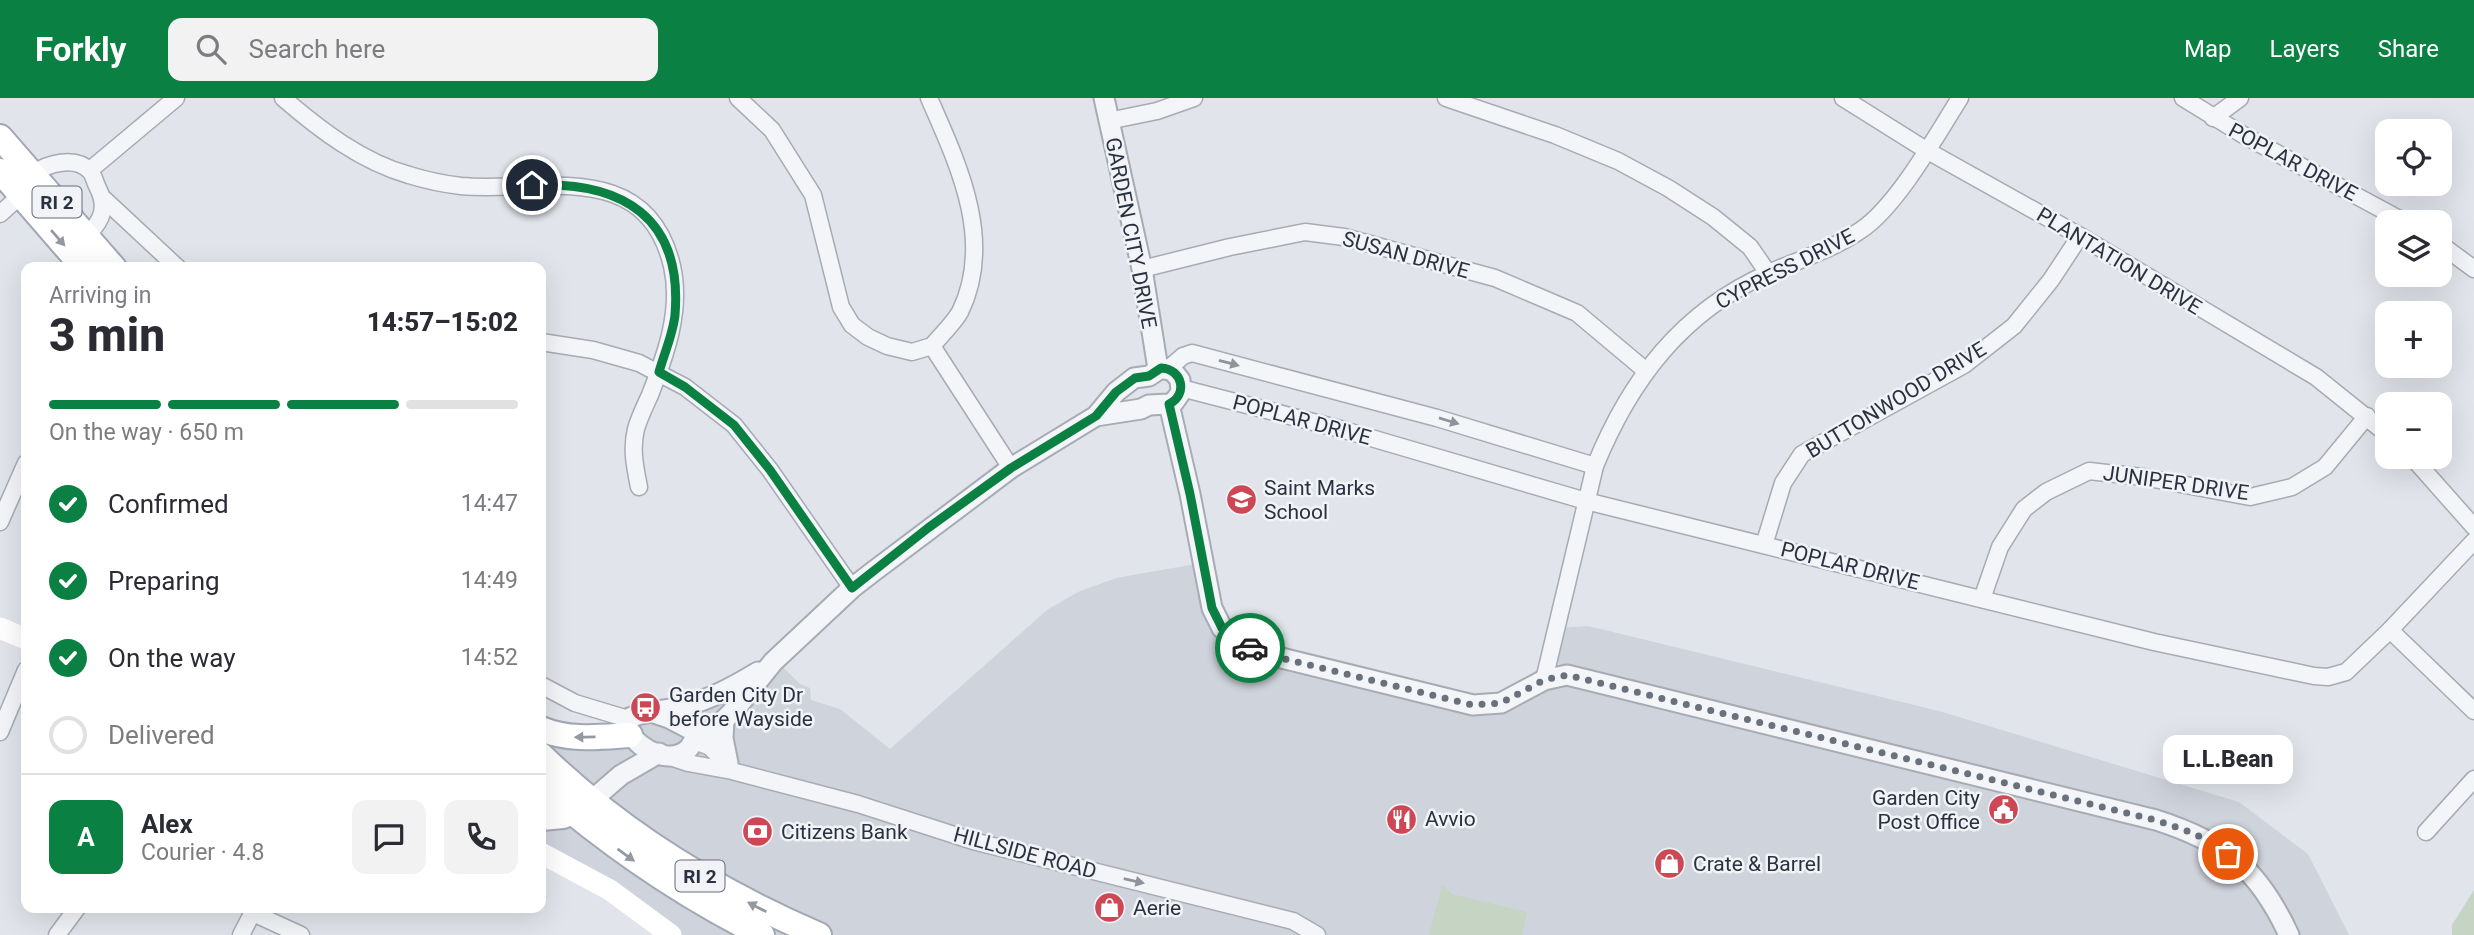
<!DOCTYPE html>
<meta charset="utf-8">
<style>
:root{--surface:#fff;--page:#f2f2f3;--text:#2b2b33;--muted:#7c7c81;--line:#e1e1e2;--accent:#0b8043}
body{margin:0;font-family:Roboto,sans-serif;background:var(--page);color:var(--text);height:100vh;display:flex;flex-direction:column;font-size:26px;white-space:nowrap}
*{box-sizing:border-box;margin:0}
p{font-size:23px;color:var(--muted)}
.icon{flex:none;width:38px;height:38px;fill:none;stroke:currentColor;stroke-width:2;stroke-linecap:round;stroke-linejoin:round}
.map{position:relative;flex:1;overflow:hidden}
.panel{position:absolute;left:21px;top:164px;width:525px;height:651px;display:flex;flex-direction:column;background:var(--surface);border-radius:14px;box-shadow:0 7px 28px #0002}
.panel>*{flex:none}
.fabs{position:absolute;left:2375px;top:21px;display:grid;gap:14px}
.fabs a{display:grid;place-items:center;width:77px;height:77px;border-radius:14px;background:var(--surface);box-shadow:0 7px 28px #0002;font-size:35px}
.pin{position:absolute;display:grid;place-items:center;width:60px;height:60px;color:#fff;margin:-30px;border:4px solid #fff;border-radius:50%;box-shadow:0 2px 7px #0007}
.courier{position:absolute;display:grid;place-items:center;width:70px;height:70px;margin:-35px;border:5px solid #0b8043;border-radius:50%;background:#fff;color:#222;box-shadow:0 2px 9px #0007}
.bubble{position:absolute;height:49px;border-radius:14px;background:var(--surface);box-shadow:0 7px 28px #0002;font-size:23px;font-weight:800;line-height:49px;text-align:center}
.head em{font-style:normal;font-weight:800}
.head div{display:flex;flex-direction:column-reverse}
.head{display:flex;align-items:center;justify-content:space-between;height:119px;padding:0 28px}
h1{font-size:46px;font-weight:800;line-height:52px}
.bar{display:grid;grid-template-columns:repeat(4,1fr);gap:10px 7px;align-content:center;height:84px;padding:0 28px}
.bar i{height:9px;border-radius:5px;background:var(--line)}
.bar .current{background:var(--accent)}
.bar p{grid-column:span 4}
.line{display:flex;align-items:center;gap:18px;padding:0 28px;border-top:2px solid var(--line)}
.line div{flex:1}
.round{display:grid;place-items:center;flex:none;width:74px;height:74px;border-radius:14px;background:var(--page)}
ol{padding:0 28px;list-style:none}
li{display:flex;align-items:center;gap:21px;height:77px}
li p{margin-inline-start:auto}
li .icon{padding:7px;border-radius:50%;background:var(--accent);color:#fff;stroke-width:4}
li:last-child{color:var(--muted)}
li i{width:38px;height:38px;border:4px solid var(--line);border-radius:50%}
header{display:flex;align-items:center;gap:42px;box-sizing:border-box;height:98px;padding:0 35px;background:var(--accent);color:#fff}
header strong{font-size:33px}
nav{display:flex;gap:38px;margin-inline-start:auto;font-size:24px}
.search{width:490px;height:63px;background:var(--page);display:flex;align-items:center;gap:18px;box-sizing:border-box;padding:0 24px;border-radius:14px;color:var(--muted);font-size:26px}
.map>svg:first-child{display:block}
.built{fill:#cfd3dc}
.green{fill:#c6d4c3}
.lines{fill:none;stroke-linecap:round;stroke-linejoin:round}
.minor-casing{stroke:#a6abb4;stroke-width:19}
.tertiary-casing{stroke:#a6abb4;stroke-width:23}
.primary-casing{stroke:#a1a8b5;stroke-width:28}
.minor{stroke:#f4f5f8;stroke-width:16}
.tertiary{stroke:#f4f5f8;stroke-width:19}
.secondary{stroke:#fff;stroke-width:21}
.primary{stroke:#fff;stroke-width:24}
.oneway{fill:#9498a0}
.oneway2{fill:#8f939c}
.done{stroke:#6a707c;stroke-width:7;stroke-dasharray:0 12.6}
.route{stroke:#0b8043;stroke-width:9}
.labels{text-anchor:middle;stroke-width:5;stroke-linejoin:round;paint-order:stroke}
.shield{fill:#f1f3f7;stroke:#666b78;stroke-width:2}
.shield-label{font-size:19px;font-weight:bold;fill:#2a3141}
.street-label{font-size:21px;fill:#2a3141;stroke:#f1f3f7}
.poi-label{font-size:21px;fill:#2a3141;stroke:#f1f3f7;text-anchor:start}
</style>
<header>
<strong>Forkly</strong>
<div class="search"><svg class="icon" aria-label="search" viewBox="0 0 24 24"><circle cx="10" cy="10" r="6"/><path d="M15 15l6 6"/></svg>Search here</div>
<nav><a>Map</a><a>Layers</a><a>Share</a></nav>
</header>
<div class="map">
<svg width="2474" height="837" viewBox="0 0 2474 837">
<rect width="100%" height="100%" fill="#e1e4ea"/>
<path class="built" d="M1202,465L1222,526L1237,540L1500,605L1565,575L1556,562L1558,530L1588,528L1939,613L2239,704L2308,756L2349,837H675L541,754V629L587,639L779,565L800,586L810,590L811,602L840,611L890,651L1047,512L1078,494L1116,480Z"/>
<g class="green">
<path d="M1442,787L1452,796L1527,814L1522,837H1429Z"/>
<path d="M2474,792V837H2452V827Z"/>
</g>
<g class="lines">
<defs>
<g id="minor">
<path d="M283,0C320,32 362,64 409,77C425,82 444,86 461,88C540,95 646,59 672,168C682,212 666,256 650,297C645,308 639,320 636,331C631,351 635,369 639,389"/>
<path d="M738,0L772,32L813,97L841,209L852,227L868,239L887,248L912,254L932,248"/>
<path d="M929,0C958,66 995,143 960,214C953,226 941,237 932,248L1011,370"/>
<path d="M1446,0L1555,37L1618,63L1668,90L1713,119L1750,149L1768,175"/>
<path d="M1843,0L1926,52L2080,138L2316,279L2387,336"/>
<path d="M2183,0L2245,38L2405,124"/>
<path d="M2213,20L2240,0"/>
<path d="M1108,23L1157,13L1194,0"/>
<path d="M90,72L176,0"/>
<path d="M32,76C47,66 75,57 90,73C93,76 95,84 97,88C108,109 103,121 87,138"/>
<path d="M104,101L178,170"/>
<path d="M0,116L21,97"/>
<path d="M2440,146L2474,171"/>
<path d="M1142,171L1230,149L1305,134L1344,139L1495,180L1577,215L1645,272"/>
<path d="M541,244L593,252L639,265L685,289L734,327L770,372L852,490"/>
<path d="M1168,271L1183,258L1192,255L1437,320L1595,368"/>
<path d="M1181,290L1344,332L1586,403L2154,544L2314,578L2328,579L2346,574L2390,532L2474,443"/>
<path d="M2412,359L2474,429"/>
<path d="M0,424L26,365"/>
<path d="M1764,447L1783,385L1802,356L1964,267L2014,228L2051,182L2080,138"/>
<path d="M1982,501L2000,449L2024,411L2046,394L2089,373L2143,379L2250,399L2292,389L2325,369L2367,318"/>
<path d="M2390,532L2474,613"/>
<path d="M1544,582L1595,368C1630,282 1682,213 1769,175C1800,161 1832,152 1861,132C1897,108 1936,38 1960,0"/>
<path d="M541,587L575,605L628,621"/>
<path d="M0,634L26,572"/>
<path d="M695,643L710,649L731,671"/>
<path d="M670,659L688,665L732,673L858,706L973,743L1293,823L1317,837"/>
<path d="M2426,734L2474,681"/>
<path d="M253,815L301,837"/>
<path d="M57,837L77,810"/>
<path d="M241,837L255,810"/>
</g>
<g id="tertiary">
<path d="M1104,0L1142,171L1158,271"/>
<path d="M1169,306L1190,396L1212,510L1222,530L1236,543L1261,555L1473,607L1501,605L1544,582L1567,577L2156,722C2225,744 2258,770 2289,837"/>
<path d="M654,615L669,620L694,633C697,646 685,658 670,658C653,659 624,641 628,621C638,614 669,612 682,609C711,601 733,589 758,574"/>
<path d="M724,622L723,640L728,665"/>
<path d="M695,639L712,634L737,609L773,564L852,490L874,473L1011,370L1096,318L1116,294L1134,280L1149,278L1161,270L1173,273L1180,282L1181,294L1174,304L1169,306L1149,307L1141,311L1096,318"/>
<path d="M592,702L621,677L659,655"/>
</g>
<g id="primary">
<path d="M0,39L114,170"/>
<path d="M0,73L84,170"/>
<path d="M541,631C570,643 599,639 630,637"/>
<path d="M541,657C621,735 717,793 819,837"/>
<path d="M541,688C609,747 681,797 762,837"/>
<path d="M541,720L563,718L583,708"/>
</g>
</defs>
<use href="#minor" class="minor-casing"/>
<use href="#tertiary" class="tertiary-casing"/>
<use href="#primary" class="primary-casing"/>
<use href="#minor" class="minor"/>
<use href="#tertiary" class="tertiary"/>
<g class="secondary">
<path d="M0,530L26,541"/>
<path d="M541,755L610,792L671,837"/>
</g>
<use href="#primary" class="primary"/>
</g>
<defs><path id="oneway-solid" d="M-6-.8H1V-3.2L6.5 0L1 3.2V.8H-6Z" transform="scale(1.75)"/></defs>
<g class="oneway">
<use href="#oneway-solid" transform="translate(58 140) rotate(49)"/>
<use href="#oneway-solid" transform="translate(585 639) rotate(179)"/>
<use href="#oneway-solid" transform="translate(626 757) rotate(36)"/>
<use href="#oneway-solid" transform="translate(757 809) rotate(-153)"/>
</g>
<g class="oneway2">
<use href="#oneway-solid" transform="translate(1229 265) rotate(15)"/>
<use href="#oneway-solid" transform="translate(1449 323) rotate(17)"/>
<use href="#oneway-solid" transform="translate(1134 783) rotate(13)"/>
</g>
<g class="lines">
<path class="done" d="M1250,550L1261,555L1473,607L1501,605L1544,582L1567,577L2155,722C2182,731 2206,738 2228,756"/>
<path class="route" d="M532,87C622,83 683,119 675,217C673,236 664,256 659,274L685,289L734,327L770,372L852,490L928,430L1011,370L1096,318L1116,294L1135,280L1149,278L1161,270C1183,271 1188,297 1169,306L1190,396L1212,510L1222,530L1236,543L1250,550"/>
</g>
<defs>
<symbol id="school-disc" viewBox="-11 -11 22 22"><circle r="9.5" fill="#cd4854" stroke="#f1f3f7"/><path d="M0-5L7-2L0 1L-7-2ZM-4 1L0 2.5L4 1V4Q0 6-4 4Z" fill="#fff"/></symbol>
<symbol id="bus-disc" viewBox="-11 -11 22 22"><circle r="9.5" fill="#cd4854" stroke="#f1f3f7"/><path d="M-5-6H5V4H4V6H2V4H-2V6H-4V4H-5ZM-3.5-4V0h7V-4ZM-3.5 1.2v1.5H-2V1.2ZM2 1.2v1.5H3.5V1.2Z" fill="#fff"/></symbol>
<symbol id="civic-disc" viewBox="-11 -11 22 22"><circle r="9.5" fill="#cd4854" stroke="#f1f3f7"/><path d="M-.6-6.5H3V-4.5H.6V-3L4-1V1h2V6H-6V1h2V-1L-.6-3ZM-1.2 2.5V6h2.4V2.5Z" fill="#fff"/></symbol>
<symbol id="restaurant-disc" viewBox="-11 -11 22 22"><circle r="9.5" fill="#cd4854" stroke="#f1f3f7"/><path d="M-5-6h1v4h1v-4h1v4h1v-4h1v5L-1.5 .5V6h-2V.5L-5-1ZM5-6V6H3V1.5H1.5Q1.5-4 5-6Z" fill="#fff"/></symbol>
<symbol id="bank-disc" viewBox="-11 -11 22 22"><circle r="9.5" fill="#cd4854" stroke="#f1f3f7"/><path d="M-6-4H6V4H-6ZM0-2.3a2.3 2.3 0 1 0 0 4.6a2.3 2.3 0 1 0 0-4.6Z" fill="#fff"/></symbol>
<symbol id="shop-disc" viewBox="-11 -11 22 22"><circle r="9.5" fill="#cd4854" stroke="#f1f3f7"/><path d="M-5-2.5h2.3a2.7 3.5 0 0 1 5.4 0H5L5.5 6h-11ZM-1.5-2.5h3a1.5 2.3 0 0 0-3 0Z" fill="#fff"/></symbol>
</defs>
<g fill-rule="evenodd">
<use href="#school-disc" x="1224" y="384" width="35" height="35"/>
<use href="#bus-disc" x="628" y="592" width="35" height="35"/>
<use href="#civic-disc" x="1986" y="694" width="35" height="35"/>
<use href="#restaurant-disc" x="1384" y="704" width="35" height="35"/>
<use href="#bank-disc" x="740" y="716" width="35" height="35"/>
<use href="#shop-disc" x="1652" y="748" width="35" height="35"/>
<use href="#shop-disc" x="1092" y="792" width="35" height="35"/>
</g>
<g class="labels">
<g class="shield">
<rect x="32.5" y="88.5" width="49" height="31" rx="5"/>
<rect x="675.5" y="762.5" width="49" height="31" rx="5"/>
</g>
<g class="shield-label">
<text x="57" y="111">RI 2</text>
<text x="700" y="785">RI 2</text>
</g>
<g class="street-label">
<text transform="translate(2293 64) rotate(28)" y="7">POPLAR DRIVE</text>
<text transform="translate(1131 135) rotate(79)" y="7">GARDEN CITY DRIVE</text>
<text transform="translate(1406 157) rotate(15)" y="7">SUSAN DRIVE</text>
<text transform="translate(2119 163) rotate(31)" y="7">PLANTATION DRIVE</text>
<text transform="translate(1785 171) rotate(-27)" y="7">CYPRESS DRIVE</text>
<text transform="translate(1896 302) rotate(-31)" y="7">BUTTONWOOD DRIVE</text>
<text transform="translate(1302 322) rotate(15)" y="7">POPLAR DRIVE</text>
<text transform="translate(2176 385) rotate(8)" y="7">JUNIPER DRIVE</text>
<text transform="translate(1850 468) rotate(14)" y="7">POPLAR DRIVE</text>
<text transform="translate(1025 755) rotate(15)" y="7">HILLSIDE ROAD</text>
</g>
<g class="poi-label">
<text x="1264" y="397">Saint Marks<tspan x="1264" dy="24">School</tspan></text>
<text x="669" y="604">Garden City Dr<tspan x="669" dy="24">before Wayside</tspan></text>
<text x="1980" y="707" text-anchor="end">Garden City<tspan x="1980" dy="24">Post Office</tspan></text>
<text x="1425" y="728">Avvio</text>
<text x="781" y="741">Citizens Bank</text>
<text x="1693" y="773">Crate &amp; Barrel</text>
<text x="1133" y="817">Aerie</text>
</g>
</g>
</svg>
<div class="fabs">
<a><svg class="icon" aria-label="locate" viewBox="0 0 24 24"><circle cx="12" cy="12" r="6"/><path d="M12 2v4M12 18v4M2 12h4M18 12h4"/></svg></a>
<a><svg class="icon" aria-label="layers" viewBox="0 0 24 24"><path d="M12 4l9 5-9 5-9-5zM3 14l9 5 9-5"/></svg></a>
<a>+</a>
<a>−</a>
</div>
<div class="pin" style="left:2228px;top:756px;background:#ea580c"><svg class="icon" aria-label="bag" viewBox="0 0 24 24"><path d="M5 8h14l-1 12H6zM9 8a3 3 0 0 1 6 0"/></svg></div>
<div class="pin" style="left:532px;top:87px;background:#1f2937"><svg class="icon" aria-label="home" viewBox="0 0 24 24"><path d="M3 11l9-7 9 7M6 9v11h12V9"/></svg></div>
<div class="courier" style="left:1250px;top:550px"><svg class="icon" aria-label="car" viewBox="0 0 24 24"><path d="M5 17H2v-5l4-1 3-4h7l3 4 3 1v5h-3M9 17h6M6 11h13"/><circle cx="7" cy="17" r="2"/><circle cx="17" cy="17" r="2"/></svg></div>
<div class="bubble" style="left:2163px;top:637px;width:130px">L.L.Bean</div>
<section class="panel">
<div class="head"><div><h1>3 min</h1><p>Arriving in</p></div><em>14:57–15:02</em></div>
<div class="bar"><i class="current"></i><i class="current"></i><i class="current"></i><i></i><p>On the way · 650 m</p></div>
<ol>
<li><svg class="icon" aria-label="check" viewBox="0 0 24 24"><path d="M5 12l5 5 9-10"/></svg>Confirmed<p>14:47</p></li>
<li><svg class="icon" aria-label="check" viewBox="0 0 24 24"><path d="M5 12l5 5 9-10"/></svg>Preparing<p>14:49</p></li>
<li><svg class="icon" aria-label="check" viewBox="0 0 24 24"><path d="M5 12l5 5 9-10"/></svg>On the way<p>14:52</p></li>
<li><i></i>Delivered</li>
</ol>
<div class="line" style="height:126px"><b class="round" style="background:var(--accent);color:#fff">A</b><div><b>Alex</b><p>Courier · 4.8</p></div><a class="round"><svg class="icon" aria-label="chat" viewBox="0 0 24 24"><path d="M4 5h16v11H9l-5 4z"/></svg></a><a class="round"><svg class="icon" aria-label="phone" viewBox="0 0 24 24"><path d="M5 4h4l2 5-3 2q2 4 5 5l2-3 5 2v4C11 20 4 13 5 4z"/></svg></a></div>
</section>
</div>
